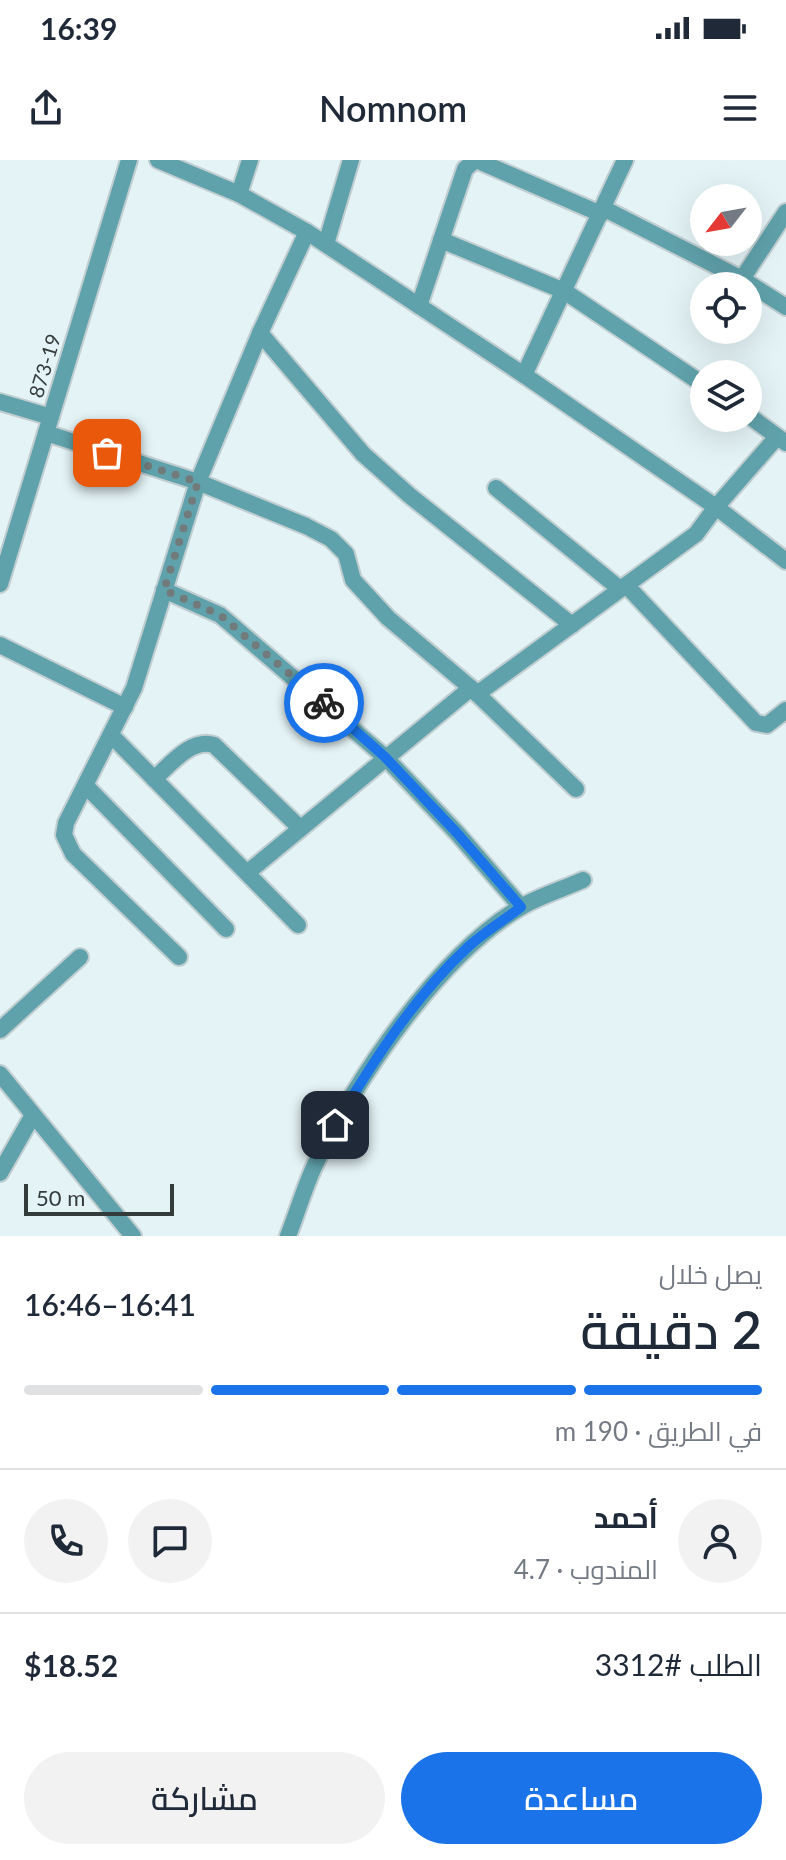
<!DOCTYPE html>
<html lang="ar">
<meta charset="utf-8">
<style>
:root{--surface:#fff;--page:#f2f2f3;--text:#1f2937;--muted:#747a83;--line:#e0e1e3;--accent:#1a73e8}
body{margin:0;font-family:Lato,Cairo,sans-serif;background:var(--page);color:var(--text);direction:rtl;height:100vh;display:flex;flex-direction:column;font-size:30px;white-space:nowrap}
*{box-sizing:border-box;margin:0}
p{font-size:26px;color:var(--muted)}
.icon{flex:none;width:44px;height:44px;fill:none;stroke:currentColor;stroke-width:2;stroke-linecap:round;stroke-linejoin:round}
.map{position:relative;height:1076px;overflow:hidden;direction:ltr}
.panel{display:flex;flex-direction:column;background:var(--surface);flex:1}
.panel>*{flex:none}
.needle{width:52px;rotate:239deg}
.tools{position:absolute;left:690px;top:24px;display:grid;gap:16px}
.tools a{display:grid;place-items:center;width:72px;height:72px;border-radius:50%;background:var(--surface);box-shadow:0 8px 32px #0002;font-size:40px}
.scale{position:absolute;left:24px;bottom:20px;width:150px;box-sizing:border-box;padding-left:8px;border:4px solid #343b3b;border-top:0;font-size:22px;line-height:28px;white-space:nowrap;color:#343b3b;-webkit-text-stroke:6px #e4f3f6;paint-order:stroke}
.pin{position:absolute;display:grid;place-items:center;width:68px;height:68px;color:#fff;margin:-34px;border-radius:16px;box-shadow:0 4px 12px #0006}
.courier{position:absolute;display:grid;place-items:center;width:80px;height:80px;margin:-40px;border:6px solid #1a73e8;border-radius:50%;background:#fff;color:#222;box-shadow:0 2px 10px #0007}
.head em{font-style:normal;font-weight:600}
.head div{display:flex;flex-direction:column-reverse}
.head{display:flex;align-items:center;justify-content:space-between;height:136px;padding:0 24px}
h1{font-size:52px;font-weight:600;line-height:60px}
.bar{display:grid;grid-template-columns:repeat(4,1fr);gap:12px 8px;align-content:center;height:96px;padding:0 24px}
.bar i{height:10px;border-radius:6px;background:var(--line)}
.bar .current{background:var(--accent)}
.bar p{grid-column:span 4}
.line{display:flex;align-items:center;gap:20px;padding:0 24px;border-top:2px solid var(--line)}
.line div{flex:1}
.round{display:grid;place-items:center;flex:none;width:84px;height:84px;border-radius:42px;background:var(--page)}
.button{display:flex;gap:16px;margin-top:auto;padding:16px 24px}
.button a{flex:1;height:92px;border-radius:48px;background:var(--accent);color:#fff;font-size:32px;font-weight:600;line-height:92px;text-align:center}
.button a+a{background:var(--page);color:var(--text)}
.status{display:flex;justify-content:space-between;align-items:center;height:56px;padding:0 40px;background:var(--surface);direction:ltr}
.status svg{height:22px;fill:currentColor}
header{display:flex;justify-content:space-between;align-items:center;height:104px;padding:0 24px;background:var(--surface);font-size:36px;font-weight:600}
.map>svg:first-child{display:block}
.lines{fill:none;stroke-linecap:round;stroke-linejoin:round}
.minor-casing{stroke:#c1ced1;stroke-width:20}
.minor{stroke:#60a2ab;stroke-width:16}
.done{stroke:#727b7c;stroke-width:8;stroke-dasharray:0 14.4}
.route{stroke:#1a73e8;stroke-width:10}
.labels{text-anchor:middle;stroke-width:6;stroke-linejoin:round;paint-order:stroke}
.street-label{font-size:20px;fill:#343b3b;stroke:#e4f3f6}
</style>
<div class="status"><b>16:39</b><svg viewBox="0 0 49 12"><path d="M0 12V9h3v3zM5 12V6h3v6zM10 12V3h3v9zM15 12V0h3v12zM26 1h20v11H26zM47 4h2v5h-2z"/></svg></div>
<header><svg class="icon" aria-label="menu" viewBox="0 0 24 24"><path d="M4 6h16M4 12h16M4 18h16"/></svg>Nomnom<svg class="icon" aria-label="share" viewBox="0 0 24 24"><path d="M12 15V3M7 8l5-5 5 5M5 13v7h14v-7"/></svg></header>
<div class="map">
<svg width="786" height="1076" viewBox="0 0 786 1076">
<rect width="100%" height="100%" fill="#e4f3f6"/>
<g class="lines">
<defs>
<g id="minor">
<path d="M158,0L239,34L307,72L524,215L716,347L696,374L477,534"/>
<path d="M476,0L601,54"/>
<path d="M239,34L250,0"/>
<path d="M603,48L742,119L786,147"/>
<path d="M441,80L564,131L704,225"/>
<path d="M326,84L351,0"/>
<path d="M742,119L786,52"/>
<path d="M419,146L465,9L475,0"/>
<path d="M260,173L363,294L409,335L572,465"/>
<path d="M524,215L625,0"/>
<path d="M0,242L51,257"/>
<path d="M748,255L786,283"/>
<path d="M46,273L198,322L306,366L331,379L346,394L353,420L388,458L471,528L576,629"/>
<path d="M777,277L716,347L786,401"/>
<path d="M496,328L620,429"/>
<path d="M0,424L129,0"/>
<path d="M626,425L756,563L767,565L786,550"/>
<path d="M164,430L220,455L385,597L457,673L521,747"/>
<path d="M0,485L125,547"/>
<path d="M111,575L298,765"/>
<path d="M154,619C171,604 191,578 214,585L300,668"/>
<path d="M86,626L226,769"/>
<path d="M247,713L471,528"/>
<path d="M179,797L73,694L64,675L66,663L134,528L198,322L260,173L307,72"/>
<path d="M0,870L80,797"/>
<path d="M0,914L133,1076"/>
<path d="M0,1013L33,955"/>
<path d="M288,1076C297,1053 304,1029 314,1007C354,921 438,796 521,747C540,736 563,729 583,720"/>
</g>
</defs>
<use href="#minor" class="minor-casing"/>
<use href="#minor" class="minor"/>
</g>
<g class="lines">
<path class="done" d="M107,293L198,322L164,430L220,455L324,543"/>
<path class="route" d="M324,543L385,597L457,673L521,747C503,761 483,773 467,788C414,837 372,903 335,965"/>
</g>
<g class="labels">
<g class="street-label">
<text transform="translate(45 206) rotate(-73)" y="7">873-19</text>
</g>
</g>
</svg>
<div class="tools">
<a><svg class="needle" viewBox="-14 -14 28 28"><path d="M0-13l5 13h-10z" fill="#e53935"/><path d="M0 13l5-13h-10z" fill="#747a83"/></svg></a>
<a><svg class="icon" aria-label="locate" viewBox="0 0 24 24"><circle cx="12" cy="12" r="6"/><path d="M12 2v4M12 18v4M2 12h4M18 12h4"/></svg></a>
<a><svg class="icon" aria-label="layers" viewBox="0 0 24 24"><path d="M12 4l9 5-9 5-9-5zM3 14l9 5 9-5"/></svg></a>
</div>
<div class="scale">50 m</div>
<div class="pin" style="left:107px;top:293px;background:#ea580c"><svg class="icon" aria-label="bag" viewBox="0 0 24 24"><path d="M5 8h14l-1 12H6zM9 8a3 3 0 0 1 6 0"/></svg></div>
<div class="pin" style="left:335px;top:965px;background:#1f2937"><svg class="icon" aria-label="home" viewBox="0 0 24 24"><path d="M3 11l9-7 9 7M6 9v11h12V9"/></svg></div>
<div class="courier" style="left:324px;top:543px"><svg class="icon" aria-label="bike" viewBox="0 0 24 24"><circle cx="6" cy="16" r="4"/><circle cx="18" cy="16" r="4"/><path d="M6 16l4-8h5l3 8M10 8l3 8H6M13 5h3"/></svg></div>
</div>
<section class="panel">
<div class="head"><div><h1>2 دقيقة</h1><p>يصل خلال</p></div><em>16:41–16:46</em></div>
<div class="bar"><i class="current"></i><i class="current"></i><i class="current"></i><i></i><p>في الطريق · 190 m</p></div>
<div class="line" style="height:144px"><a class="round"><svg class="icon" aria-label="person" viewBox="0 0 24 24"><circle cx="12" cy="8" r="4"/><path d="M4 21q1-7 8-7t8 7"/></svg></a><div><b>أحمد</b><p>المندوب · 4.7</p></div><a class="round"><svg class="icon" aria-label="chat" viewBox="0 0 24 24"><path d="M4 5h16v11H9l-5 4z"/></svg></a><a class="round"><svg class="icon" aria-label="phone" viewBox="0 0 24 24"><path d="M5 4h4l2 5-3 2q2 4 5 5l2-3 5 2v4C11 20 4 13 5 4z"/></svg></a></div>
<div class="line" style="height:104px"><div>الطلب #3312</div><b>$18.52</b></div>
<div class="button"><a>مساعدة</a><a>مشاركة</a></div>
</section>
